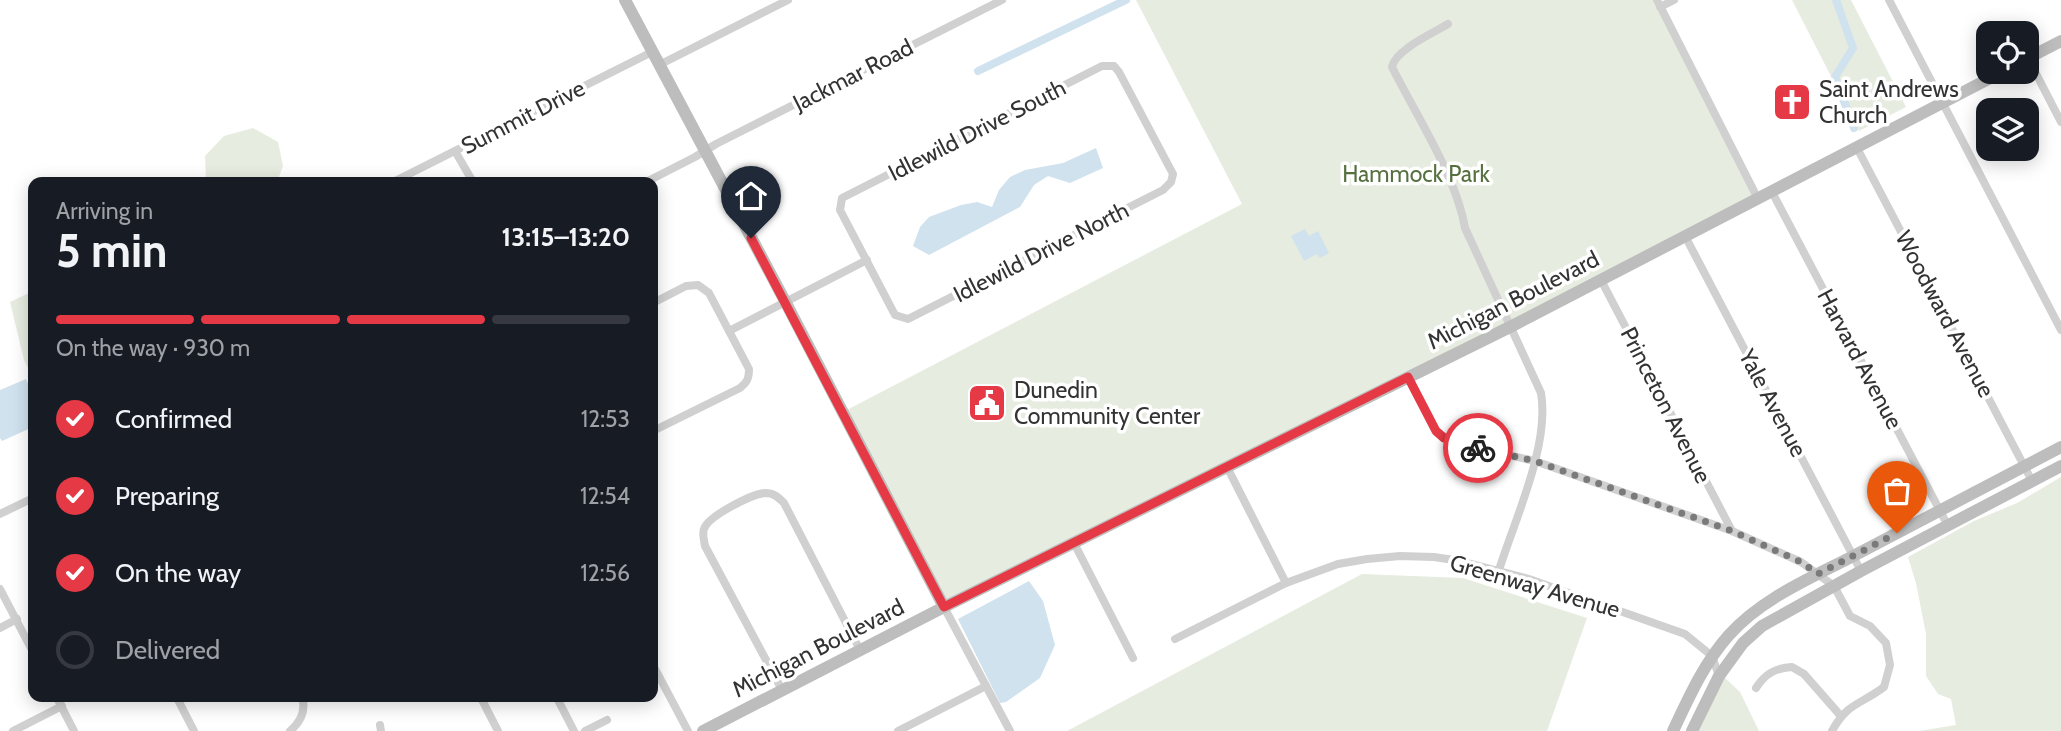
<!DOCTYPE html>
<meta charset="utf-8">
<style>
:root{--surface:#171b24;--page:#20242c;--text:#f1f3f6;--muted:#9ea1a6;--line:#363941;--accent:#e63946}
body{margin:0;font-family:Cabin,sans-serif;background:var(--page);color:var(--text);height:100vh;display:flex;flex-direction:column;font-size:26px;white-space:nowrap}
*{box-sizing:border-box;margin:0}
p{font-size:23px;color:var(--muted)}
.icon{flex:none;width:38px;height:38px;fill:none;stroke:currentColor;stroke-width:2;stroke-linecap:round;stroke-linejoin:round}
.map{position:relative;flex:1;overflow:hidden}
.panel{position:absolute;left:28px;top:177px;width:630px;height:525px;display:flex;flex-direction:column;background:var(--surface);border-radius:14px;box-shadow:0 4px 18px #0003}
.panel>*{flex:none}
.fabs{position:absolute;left:1976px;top:21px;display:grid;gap:14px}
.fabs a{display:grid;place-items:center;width:63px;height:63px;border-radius:14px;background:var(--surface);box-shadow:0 4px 18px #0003;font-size:35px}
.pin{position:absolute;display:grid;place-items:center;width:60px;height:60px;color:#fff;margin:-72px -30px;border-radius:50% 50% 50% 0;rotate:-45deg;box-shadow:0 0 7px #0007}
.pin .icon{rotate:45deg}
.courier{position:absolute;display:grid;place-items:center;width:70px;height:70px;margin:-35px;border:5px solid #e63946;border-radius:50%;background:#fff;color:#222;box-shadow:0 2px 9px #0007}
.headline em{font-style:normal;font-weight:700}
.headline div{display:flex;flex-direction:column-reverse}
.headline{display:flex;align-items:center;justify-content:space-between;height:119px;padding:0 28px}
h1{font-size:46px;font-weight:700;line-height:52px}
.bar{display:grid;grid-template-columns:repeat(4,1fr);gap:10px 7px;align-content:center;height:84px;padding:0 28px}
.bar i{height:9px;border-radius:5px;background:var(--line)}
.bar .current{background:var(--accent)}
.bar p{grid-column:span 4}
ol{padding:0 28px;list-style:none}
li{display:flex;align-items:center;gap:21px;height:77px}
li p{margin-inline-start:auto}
li .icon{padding:7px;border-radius:50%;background:var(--accent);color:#fff;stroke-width:4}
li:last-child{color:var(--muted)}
li i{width:38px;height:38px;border:4px solid var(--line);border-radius:50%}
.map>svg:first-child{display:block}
.green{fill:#e6ecdf}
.water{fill:#cfe2ee}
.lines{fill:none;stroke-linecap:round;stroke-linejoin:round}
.canal{stroke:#cfe2ee;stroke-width:8}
.street{stroke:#d0d0d0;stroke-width:8}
.secondary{stroke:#bdbdbd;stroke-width:12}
.done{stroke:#7a7a7a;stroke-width:7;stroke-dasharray:0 12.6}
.route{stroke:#e63946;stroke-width:9}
.labels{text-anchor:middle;stroke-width:7;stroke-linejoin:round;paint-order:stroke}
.street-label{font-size:23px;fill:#333;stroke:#fff}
.poi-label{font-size:23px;fill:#333;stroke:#fff;text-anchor:start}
.park-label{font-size:23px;fill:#56703f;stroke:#fff}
</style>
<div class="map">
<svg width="2061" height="731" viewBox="0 0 2061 731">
<rect width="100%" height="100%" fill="#fff"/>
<g class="green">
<path d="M1136,0H1659L1758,199L944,607L843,412L1242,204Z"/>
<path d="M1792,0H1851L1906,107L1859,131Z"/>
<path d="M253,128L278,142L283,166L277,182H206L205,156L224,136Z"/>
<path d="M33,291V377L24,360L10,302Z"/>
<path d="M2061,477V731H1919L1956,725L1951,699L1938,694L1926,676V634L1916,583L1908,557L1974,521L2017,503Z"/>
<path d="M1362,574L1463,578L1587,618L1547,731H1067Z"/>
<path d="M1724,677L1740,692L1759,731H1696Z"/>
</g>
<g class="water">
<path d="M1096,148L1103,168L1070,183L1048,176L1034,185L1020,207L929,255L913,246L920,227L929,217L961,205L977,202L992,207L999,190L1010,177L1025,170L1063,163Z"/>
<path d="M1305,229L1309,236L1318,231L1329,253L1320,258L1317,254L1304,261L1291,236Z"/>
<path d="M26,379L33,394V427L2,441L0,438V390Z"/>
<path d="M1029,581L1043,601L1055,645L1040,678L1006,702L1000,703L958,619Z"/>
</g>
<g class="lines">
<g class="canal">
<path d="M1836,0L1853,48L1835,77L1854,128"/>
<path d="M978,71L1126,0"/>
</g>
<g class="street">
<path d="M1657,0L1758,199"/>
<path d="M1889,0L2061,330"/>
<path d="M1660,7L1674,0"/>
<path d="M1448,24C1433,33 1395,50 1392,67C1416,115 1456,176 1465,228L1541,393C1550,445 1515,519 1499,570"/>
<path d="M2028,58L2061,122"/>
<path d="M659,65L788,0"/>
<path d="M1102,66H1114L1119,72L1173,174L1171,182L1163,190L908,319L895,315L840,210L842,198Z"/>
<path d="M1857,148L2032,481"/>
<path d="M455,151L473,182"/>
<path d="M393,182L652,52"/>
<path d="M646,182L695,157L716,144L1002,0"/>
<path d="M1772,192L1948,526"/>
<path d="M1685,236L1861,571"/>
<path d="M1601,280L1732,531"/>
<path d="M653,303L686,286L698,285L709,293L749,369C749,379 747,382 740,388L653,431"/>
<path d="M729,331L867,260"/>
<path d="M1408,377L1436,431L1444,438L1472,447L1535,461L1732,531L1801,562L1834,586L1850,616L1870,626L1886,643L1890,665L1884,687C1860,705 1847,703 1832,731"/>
<path d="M1227,467L1286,583"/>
<path d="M0,514L33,498"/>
<path d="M1074,543L1133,658"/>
<path d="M0,589L33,652"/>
<path d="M944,607L1010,731"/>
<path d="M0,628L17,619"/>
<path d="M1175,639L1286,583L1338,564L1367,559L1400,556L1434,557L1460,561L1529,579L1685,634L1712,656L1719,676"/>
<path d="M653,665L688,731"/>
<path d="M1756,688C1765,674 1775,668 1792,667L1804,674L1840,715"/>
<path d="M782,690L705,546C704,540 702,534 704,529C708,516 752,494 765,493C774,493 778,497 784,503L860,650"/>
<path d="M56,696L74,731"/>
<path d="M176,696L194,731"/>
<path d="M480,696L498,731"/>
<path d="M556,696L574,731"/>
<path d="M380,725L381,731"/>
<path d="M13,731L62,706"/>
<path d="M290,731C301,722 306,710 302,696"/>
<path d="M585,731L607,720"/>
<path d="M898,731L986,686"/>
</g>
<g class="secondary">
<path d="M625,0L786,303L944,607"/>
<path d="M2026,59L2061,41"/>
<path d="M703,731L944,607L1512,326L2002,72"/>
<path d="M1673,731C1689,697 1704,663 1729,635C1763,597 1814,577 1859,553C1926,518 1994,482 2061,447"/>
<path d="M1692,731L1719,676L1743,643L1762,626L1861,571L2061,466"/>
</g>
</g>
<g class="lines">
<path class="done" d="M1478,448L1535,461L1732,531L1801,562L1818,574L1897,533"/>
<path class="route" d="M751,238L944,607L1408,377L1436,431L1444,438L1478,448"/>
</g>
<defs>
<symbol id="church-square" viewBox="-11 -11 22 22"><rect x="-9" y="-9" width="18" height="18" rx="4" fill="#e63946" stroke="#fff"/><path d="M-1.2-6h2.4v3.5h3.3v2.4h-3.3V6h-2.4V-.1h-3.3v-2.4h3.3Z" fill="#fff"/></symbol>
<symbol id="civic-square" viewBox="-11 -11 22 22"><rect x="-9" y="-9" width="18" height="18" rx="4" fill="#e63946" stroke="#fff"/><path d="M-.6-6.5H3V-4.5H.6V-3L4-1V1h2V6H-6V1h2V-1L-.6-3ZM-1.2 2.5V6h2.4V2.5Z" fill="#fff"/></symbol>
</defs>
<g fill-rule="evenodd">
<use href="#church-square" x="1770" y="80" width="44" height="44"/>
<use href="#civic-square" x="965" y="381" width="44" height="44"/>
</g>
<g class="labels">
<g class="street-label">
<text transform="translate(853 75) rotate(-27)" y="8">Jackmar Road</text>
<text transform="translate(523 117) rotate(-27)" y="8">Summit Drive</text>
<text transform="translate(977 130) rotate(-27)" y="8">Idlewild Drive South</text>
<text transform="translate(1041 252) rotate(-27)" y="8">Idlewild Drive North</text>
<text transform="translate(1513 300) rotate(-27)" y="8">Michigan Boulevard</text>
<text transform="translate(1945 314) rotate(62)" y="8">Woodward Avenue</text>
<text transform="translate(1860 359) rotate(62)" y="8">Harvard Avenue</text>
<text transform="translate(1773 403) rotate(62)" y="8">Yale Avenue</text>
<text transform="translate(1666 405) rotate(63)" y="8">Princeton Avenue</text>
<text transform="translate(1535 586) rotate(16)" y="8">Greenway Avenue</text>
<text transform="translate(818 648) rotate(-27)" y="8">Michigan Boulevard</text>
</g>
<g class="poi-label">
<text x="1819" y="97">Saint Andrews<tspan x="1819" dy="26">Church</tspan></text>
<text x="1014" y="398">Dunedin<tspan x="1014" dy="26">Community Center</tspan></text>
</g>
<g class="park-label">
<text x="1416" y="182">Hammock Park</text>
</g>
</g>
</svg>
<div class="fabs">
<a><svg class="icon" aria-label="locate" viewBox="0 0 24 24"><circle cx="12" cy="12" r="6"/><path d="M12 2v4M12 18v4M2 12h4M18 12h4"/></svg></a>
<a><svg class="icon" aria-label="layers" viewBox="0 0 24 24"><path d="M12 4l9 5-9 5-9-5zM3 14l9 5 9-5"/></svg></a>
</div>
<div class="pin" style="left:1897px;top:533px;background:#ea580c"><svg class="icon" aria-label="bag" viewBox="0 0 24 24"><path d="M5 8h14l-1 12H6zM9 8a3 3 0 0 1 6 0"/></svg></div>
<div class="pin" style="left:751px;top:238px;background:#1f2937"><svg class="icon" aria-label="home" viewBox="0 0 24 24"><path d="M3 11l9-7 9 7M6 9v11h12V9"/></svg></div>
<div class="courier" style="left:1478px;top:448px"><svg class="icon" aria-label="bike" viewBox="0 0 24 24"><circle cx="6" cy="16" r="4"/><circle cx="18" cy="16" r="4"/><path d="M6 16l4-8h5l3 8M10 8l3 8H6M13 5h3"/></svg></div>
<section class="panel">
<div class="headline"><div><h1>5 min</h1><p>Arriving in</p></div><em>13:15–13:20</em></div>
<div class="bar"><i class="current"></i><i class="current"></i><i class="current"></i><i></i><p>On the way · 930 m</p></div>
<ol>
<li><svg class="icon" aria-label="check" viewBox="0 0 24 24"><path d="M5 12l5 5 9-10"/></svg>Confirmed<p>12:53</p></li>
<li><svg class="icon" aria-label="check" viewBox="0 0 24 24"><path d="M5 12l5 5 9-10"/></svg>Preparing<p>12:54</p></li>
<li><svg class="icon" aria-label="check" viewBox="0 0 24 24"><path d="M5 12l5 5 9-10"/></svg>On the way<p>12:56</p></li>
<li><i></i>Delivered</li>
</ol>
</section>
</div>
